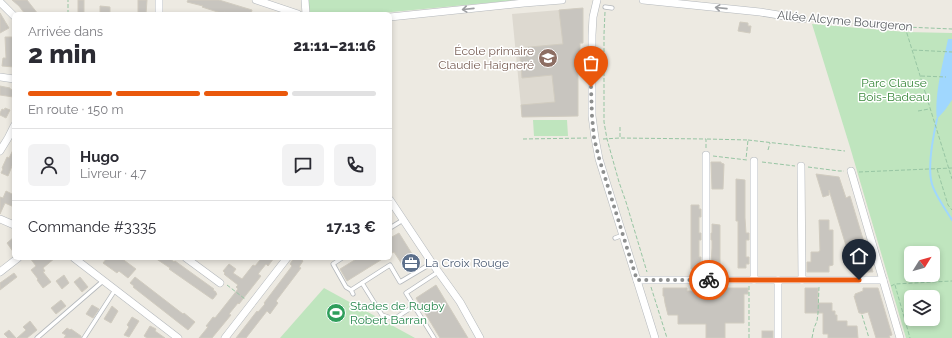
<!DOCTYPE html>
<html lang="fr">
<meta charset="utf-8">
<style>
:root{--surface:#fff;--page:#f2f2f3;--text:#2b2b33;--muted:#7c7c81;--line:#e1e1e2;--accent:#ea580c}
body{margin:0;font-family:Raleway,sans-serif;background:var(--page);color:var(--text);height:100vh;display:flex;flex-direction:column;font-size:15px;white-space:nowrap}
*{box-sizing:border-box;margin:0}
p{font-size:13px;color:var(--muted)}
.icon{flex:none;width:22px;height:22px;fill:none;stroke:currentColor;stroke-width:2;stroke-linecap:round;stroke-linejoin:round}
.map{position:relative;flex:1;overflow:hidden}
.details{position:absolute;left:12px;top:12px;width:380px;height:248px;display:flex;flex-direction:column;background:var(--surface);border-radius:6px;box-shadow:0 2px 6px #0003}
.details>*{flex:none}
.needle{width:26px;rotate:53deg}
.controls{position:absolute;left:904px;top:246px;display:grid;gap:8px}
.controls a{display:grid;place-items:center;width:36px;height:36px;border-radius:6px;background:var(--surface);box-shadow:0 2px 6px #0003;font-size:20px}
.pin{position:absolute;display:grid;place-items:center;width:34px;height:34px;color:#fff;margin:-41px -17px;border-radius:50% 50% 50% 0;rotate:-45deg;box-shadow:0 0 4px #0007}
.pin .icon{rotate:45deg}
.courier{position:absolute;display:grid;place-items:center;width:40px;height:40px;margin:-20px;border:3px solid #ea580c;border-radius:50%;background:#fff;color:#222;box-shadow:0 1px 5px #0007}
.overview em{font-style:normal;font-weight:800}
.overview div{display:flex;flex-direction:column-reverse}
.overview{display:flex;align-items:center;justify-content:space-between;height:68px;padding:0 16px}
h1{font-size:26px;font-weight:800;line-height:30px}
.bar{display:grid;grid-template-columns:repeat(4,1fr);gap:6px 4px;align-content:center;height:48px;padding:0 16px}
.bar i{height:5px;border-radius:3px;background:var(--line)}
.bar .selected{background:var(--accent)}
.bar p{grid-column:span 4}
.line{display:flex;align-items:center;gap:10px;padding:0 16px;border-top:1px solid var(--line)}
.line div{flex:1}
.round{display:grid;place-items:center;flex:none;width:42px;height:42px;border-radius:6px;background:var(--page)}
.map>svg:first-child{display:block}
.education{fill:#ddd9d0}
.green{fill:#bfe5be;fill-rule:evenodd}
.water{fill:#a0d7fe}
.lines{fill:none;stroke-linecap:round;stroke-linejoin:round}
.stream{stroke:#a0d7fe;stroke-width:2}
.building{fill:#c8c5bf;stroke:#d1ccc0}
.service-casing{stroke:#b4b8bc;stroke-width:5}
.minor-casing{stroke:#b4b8bc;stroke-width:8}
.path{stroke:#97c5a3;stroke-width:1;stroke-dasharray:4 2;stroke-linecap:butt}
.service{stroke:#fff;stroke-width:3.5}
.minor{stroke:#fff;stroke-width:7}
.oneway{stroke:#9c9ea1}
.done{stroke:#8d8f8f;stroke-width:4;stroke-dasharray:0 7.2}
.route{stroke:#ea580c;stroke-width:5}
.labels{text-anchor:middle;stroke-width:3;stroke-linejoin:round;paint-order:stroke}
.street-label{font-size:12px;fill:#5a5e62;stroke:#fff}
.education-label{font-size:12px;fill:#785e54;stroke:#fff;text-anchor:end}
.park-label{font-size:12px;fill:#368638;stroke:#fff}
.service-label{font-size:12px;fill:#4e5e75;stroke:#fff;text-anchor:start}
.leisure-label{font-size:12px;fill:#27864d;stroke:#fff;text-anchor:start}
</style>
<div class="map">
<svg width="952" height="338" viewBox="0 0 952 338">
<rect width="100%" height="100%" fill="#edeae2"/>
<path class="education" d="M583,8V43L580,44V72L578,73V116L522,117L512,14Z"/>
<g class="green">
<path d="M308,0H517L371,14H310Z"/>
<path d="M812,24L906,32L952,33V338H906L850,147ZM911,253H933V275H911ZM911,297H933V319H911Z"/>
<path d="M533,120H567L568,136H534Z"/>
<path d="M324,288L415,338H280Z"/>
</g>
<path class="water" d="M948,39H952V100L945,110L937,119C934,95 943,63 948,39Z"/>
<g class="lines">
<path class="stream" d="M937,119C933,137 927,167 932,184C935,195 946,210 952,220"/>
</g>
<g class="building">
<path d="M12,0H27L38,14H25L19,6Z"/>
<rect x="78" y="0" width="6" height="14"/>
<path d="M138,0H147L146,14H138Z"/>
<path d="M188,0H219L252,10L251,14H232L224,12V14L202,7L203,6L187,2Z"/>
<path d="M100,6L110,7V14H100Z"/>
<path d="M583,8V43H580V72H578V116L522,117L521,105L555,102L552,75L522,78L519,48L563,44L559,10Z"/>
<path d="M0,13L9,28L0,33Z"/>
<path d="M740,22L748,23V26H751L750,33L738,31Z"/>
<path d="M5,37H14V67L2,66L3,58H6Z"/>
<path d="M0,86L10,88V89L14,90L13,97L0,95Z"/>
<path d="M5,108L10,110L6,118L0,115V113L2,109L4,110Z"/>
<path d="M14,148V161L8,176L1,173L3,169L2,168L7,157L9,158Z"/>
<path d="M711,162H721V163L724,164L723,189H712Z"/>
<path d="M816,174L839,177L846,198L850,196L873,272H854L829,190V195L823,197Z"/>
<path d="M736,179L745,180V218L746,233H749V240H746V257H749V264H746V268H738V221H736Z"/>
<path d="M6,191L14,195V207L5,203L0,214V197L3,198Z"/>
<path d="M691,205H699V209H701V217H699V233H701V240H699V257H701V264H699V269H691Z"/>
<path d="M819,220H829V230H833V265L829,266V272H807V262H811V252H819V251H820Z"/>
<path d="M712,224L720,225V272H713V264H711L712,248V240H711V233H712Z"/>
<path d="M399,233L419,265L407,272L394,252L390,254V238Z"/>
<path d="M14,237V253L7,243Z"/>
<path d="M30,258H55L43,268L45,271L43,272L51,282L43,288L37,280L38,279L31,270L36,266Z"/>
<path d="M107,258H121L136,269L128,278L119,271L117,273L103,263Z"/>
<path d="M155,258H169L174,262L175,261L214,289L213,290L216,292V293L217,294L213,299H212L169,269L170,268Z"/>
<path d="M258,258H274L268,266L266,264L258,274L261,276L239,304L238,303L229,314L231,315L212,338H199L208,327L206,326L210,321L213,317L215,318L238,289L236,287L238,285L225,275L224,274L225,273L223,271L229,264L236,269L233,273L242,279L253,265L255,266L260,260Z"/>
<path d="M294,258H299L303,261L299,267L301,268L276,301L278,303L270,314L267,311L246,338H236L257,311L258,312L265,304L264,303L292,266L290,264Z"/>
<path d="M358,258H384L347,281L340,269Z"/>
<path d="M14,273L17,277L0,290V283Z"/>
<path d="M64,275L69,283L62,289L56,281Z"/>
<path d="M80,277L88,287L82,292L74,282Z"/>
<path d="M135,277L183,314L184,313L195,322L188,330L133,287L134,286L130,283Z"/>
<path d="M436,285L468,338H440L416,298Z"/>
<path d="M663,288H687V291H703V288H748V294H744V323H725V338H706V324H678V315H668L665,303L664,296H663Z"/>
<path d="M805,288H818V303H832V311H835V315H837V321H847V326H857L858,338H828V334H823V313H805Z"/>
<path d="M863,288H878L892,335L889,336L890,338H876L868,312L861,314V313H859L854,296H855V294L863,291Z"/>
<path d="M61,300L66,306L56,314L51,308Z"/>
<path d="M92,305L99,309L93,318L86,314Z"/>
<path d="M112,306L118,311L111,323L104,319Z"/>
<path d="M132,317L139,321L129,337L124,335L129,327L127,325Z"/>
<path d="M30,321L37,330L27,338H17L26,330L23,327Z"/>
<path d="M150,326L156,329L155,331L165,338H147L144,336Z"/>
<path d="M67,328L70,330L71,329L81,336V338H64L66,335L62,333Z"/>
<path d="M9,330L16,338H8L4,334Z"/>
<rect x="762" y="331" width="11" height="7"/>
</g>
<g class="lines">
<defs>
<g id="service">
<path d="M605,7L612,8"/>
<path d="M390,228L403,220"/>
<path d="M615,238L623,235"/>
<path d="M342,258L333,264L346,287L351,290"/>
<path d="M353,294L351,290L362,283"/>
<path d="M414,306L394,319L382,315L362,283L390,265L400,282L432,263"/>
<path d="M37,338L103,281"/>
<path d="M84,338L115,290"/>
<path d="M434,338L406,293L438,272"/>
</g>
<g id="minor">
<path d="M159,0V14"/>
<path d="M256,0L298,14"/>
<path d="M305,0L306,14"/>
<path d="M597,0L593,17L592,35V116L595,138L599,159L655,338"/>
<path d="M643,0L760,12L803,19"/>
<path d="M0,2L14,16"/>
<path d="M390,17L524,3L562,0"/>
<path d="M0,77L14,79"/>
<path d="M0,151L8,138L14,126"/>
<path d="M706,155V280"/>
<path d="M801,166L802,280"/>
<path d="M851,171L900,338"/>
<path d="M390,200L432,263L460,302L480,338"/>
<path d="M0,219L14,225"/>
<path d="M74,258L178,338"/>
<path d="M186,258L220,283"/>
<path d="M0,272L18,258"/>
<path d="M637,280H883"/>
<path d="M754,280V161"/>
<path d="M778,280V338"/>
<path d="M225,338L287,258"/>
</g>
</defs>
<use href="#service" class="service-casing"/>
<use href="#minor" class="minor-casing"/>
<g class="path">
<path d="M605,12L604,34V122L607,139L619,182L626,202L647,272"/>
<path d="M68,14V0"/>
<path d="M811,20L883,26L952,29"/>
<path d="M905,27L952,179"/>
<path d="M913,50L952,52"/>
<path d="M921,76L946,77"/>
<path d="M918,111L929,109"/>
<path d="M620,137V126"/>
<path d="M523,139L588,138"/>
<path d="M603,139L620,138L706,139V148"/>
<path d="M707,139L748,140L746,159"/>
<path d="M748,140L845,151"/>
<path d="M768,150L770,143"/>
<path d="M713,156L747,160"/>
<path d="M762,162L795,166"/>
<path d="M808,167L839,171H844"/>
<path d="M937,169L948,205L952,210"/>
<path d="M859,172L952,168"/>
<path d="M227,285L245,299"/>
<path d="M895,285L910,338"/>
<path d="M749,286V338"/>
<path d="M891,286L895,284L952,281"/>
<path d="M651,287L667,338"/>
<path d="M862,315L869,338"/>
<path d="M812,338L814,328L817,321L818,313L819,287"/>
</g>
<use href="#service" class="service"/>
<use href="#minor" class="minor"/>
</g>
<defs><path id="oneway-shaft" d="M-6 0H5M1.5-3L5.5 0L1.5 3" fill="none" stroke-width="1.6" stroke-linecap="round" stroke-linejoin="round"/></defs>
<g class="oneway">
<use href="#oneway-shaft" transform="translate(721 8) rotate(-174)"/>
<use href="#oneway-shaft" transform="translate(468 9) rotate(174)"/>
</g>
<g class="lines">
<path class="done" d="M591,87L592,116L594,138L599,158L637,280H709"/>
<path class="route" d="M709,280H859"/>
</g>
<defs>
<symbol id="school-disc" viewBox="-11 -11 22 22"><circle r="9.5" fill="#8d6e63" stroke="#fff"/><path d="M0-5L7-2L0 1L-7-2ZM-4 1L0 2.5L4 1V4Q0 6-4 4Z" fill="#fff"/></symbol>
<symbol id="office-disc" viewBox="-11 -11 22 22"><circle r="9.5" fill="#5c6f8a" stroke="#fff"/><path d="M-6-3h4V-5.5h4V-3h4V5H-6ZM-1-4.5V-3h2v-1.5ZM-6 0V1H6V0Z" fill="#fff"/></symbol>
<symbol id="stadium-disc" viewBox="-11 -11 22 22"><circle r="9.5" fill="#2e9e5b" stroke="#fff"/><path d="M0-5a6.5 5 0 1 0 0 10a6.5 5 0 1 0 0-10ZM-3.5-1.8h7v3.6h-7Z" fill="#fff"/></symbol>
</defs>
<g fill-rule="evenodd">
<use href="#school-disc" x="537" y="47" width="22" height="22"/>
<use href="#office-disc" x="400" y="252" width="22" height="22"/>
<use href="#stadium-disc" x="325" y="302" width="22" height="22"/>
</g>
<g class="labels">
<g class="street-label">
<text transform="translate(845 21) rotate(5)" y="4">Allée Alcyme Bourgeron</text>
</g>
<g class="education-label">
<text x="534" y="55">École primaire<tspan x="534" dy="14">Claudie Haigneré</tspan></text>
</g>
<g class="park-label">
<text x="894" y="87">Parc Clause<tspan x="894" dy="14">Bois-Badeau</tspan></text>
</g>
<g class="service-label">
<text x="425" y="267">La Croix Rouge</text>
</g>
<g class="leisure-label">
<text x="350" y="310">Stades de Rugby<tspan x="350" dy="14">Robert Barran</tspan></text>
</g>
</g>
</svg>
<div class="controls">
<a><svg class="needle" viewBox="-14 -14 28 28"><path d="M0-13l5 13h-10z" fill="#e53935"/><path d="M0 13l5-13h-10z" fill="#7c7c81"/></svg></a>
<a><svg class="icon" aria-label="layers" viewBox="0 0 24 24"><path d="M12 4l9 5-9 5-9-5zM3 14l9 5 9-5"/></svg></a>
</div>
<div class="pin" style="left:591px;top:87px;background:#ea580c"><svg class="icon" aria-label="bag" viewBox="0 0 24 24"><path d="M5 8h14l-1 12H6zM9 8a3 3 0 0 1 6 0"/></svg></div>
<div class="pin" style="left:859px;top:280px;background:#1f2937"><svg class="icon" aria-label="home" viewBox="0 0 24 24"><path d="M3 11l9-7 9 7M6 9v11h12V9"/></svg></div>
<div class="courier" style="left:709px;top:280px"><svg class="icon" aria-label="bike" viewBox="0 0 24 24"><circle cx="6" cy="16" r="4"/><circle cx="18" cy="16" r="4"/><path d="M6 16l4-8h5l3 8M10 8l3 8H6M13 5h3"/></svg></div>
<section class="details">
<div class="overview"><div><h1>2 min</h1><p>Arrivée dans</p></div><em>21:11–21:16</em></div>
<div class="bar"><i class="selected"></i><i class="selected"></i><i class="selected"></i><i></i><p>En route · 150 m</p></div>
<div class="line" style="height:72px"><a class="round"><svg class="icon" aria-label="person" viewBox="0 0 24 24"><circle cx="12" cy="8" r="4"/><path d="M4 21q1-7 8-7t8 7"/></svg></a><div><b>Hugo</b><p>Livreur · 4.7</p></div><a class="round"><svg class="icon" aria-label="chat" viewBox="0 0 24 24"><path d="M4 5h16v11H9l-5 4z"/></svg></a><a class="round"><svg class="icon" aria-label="phone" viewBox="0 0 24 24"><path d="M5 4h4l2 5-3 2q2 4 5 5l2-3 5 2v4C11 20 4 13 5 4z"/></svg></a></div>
<div class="line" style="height:52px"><div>Commande #3335</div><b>17.13 €</b></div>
</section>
</div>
